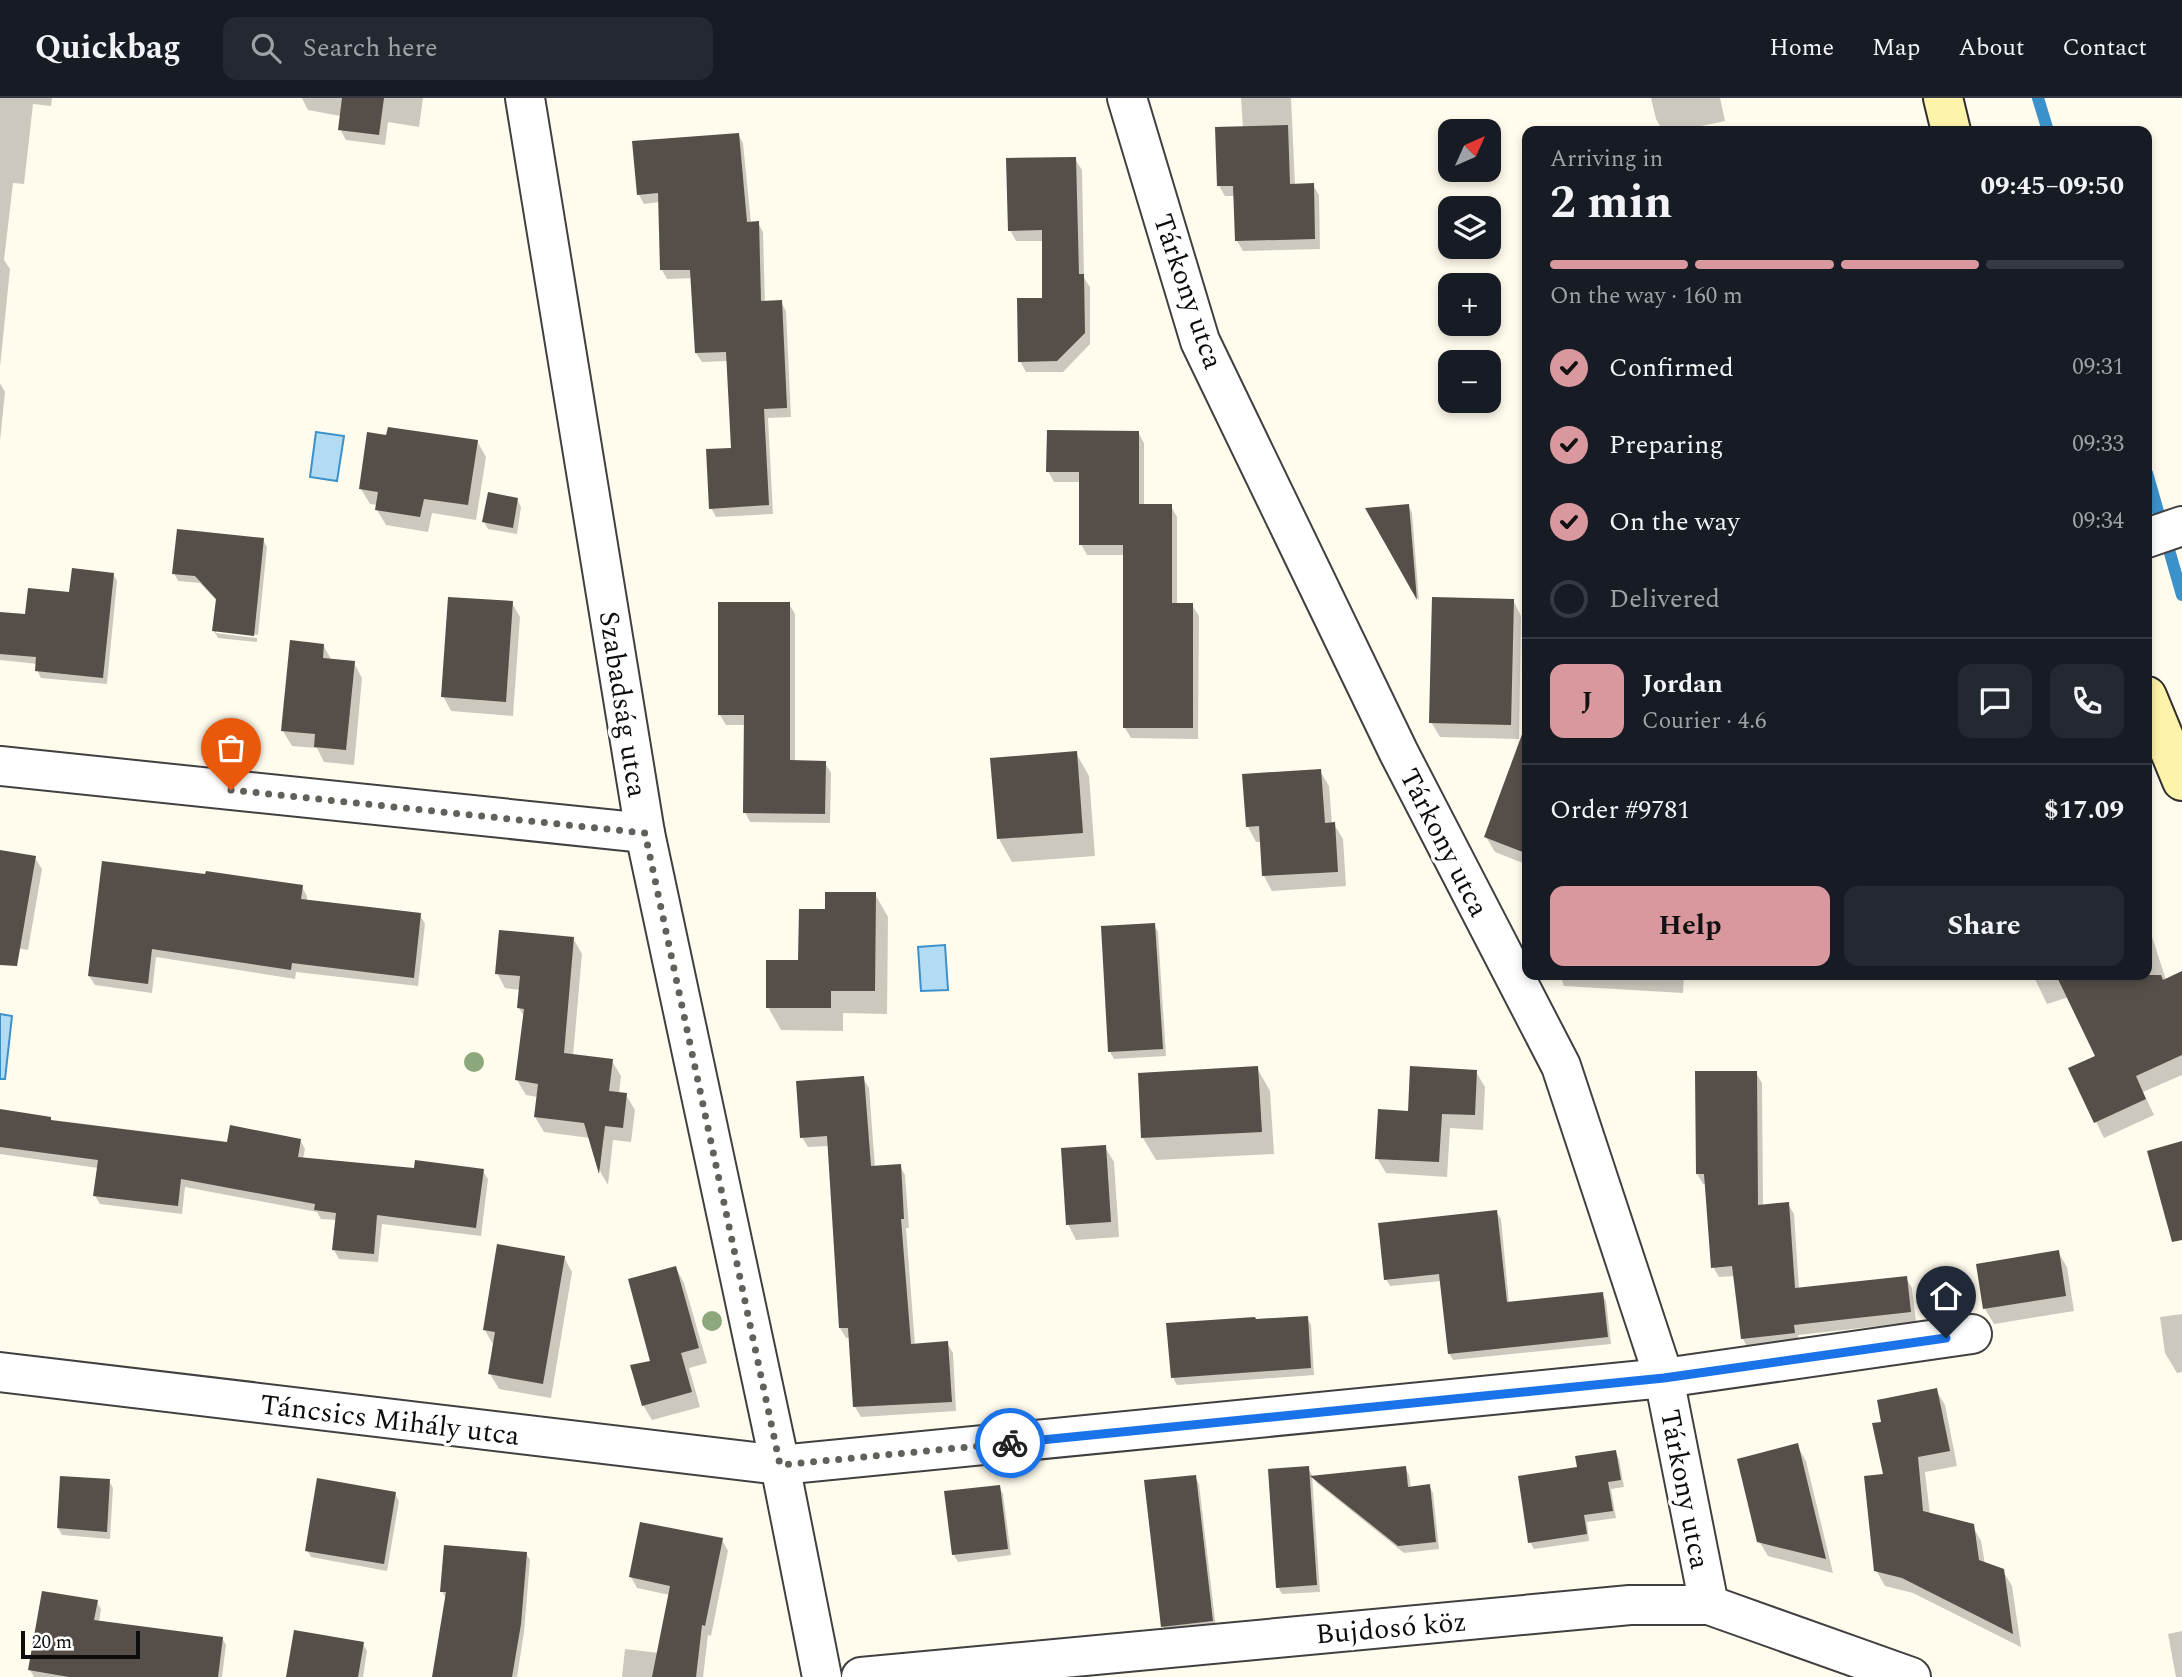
<!DOCTYPE html>
<meta charset="utf-8">
<style>
:root{--surface:#171b24;--page:#242831;--text:#f1f3f6;--muted:#9ea1a6;--line:#363941;--accent:#d8989d}
body{margin:0;font-family:Spectral,serif;background:var(--page);color:var(--text);height:100vh;display:flex;flex-direction:column;font-size:26px;white-space:nowrap}
*{box-sizing:border-box;margin:0}
p{font-size:23px;color:var(--muted)}
.icon{flex:none;width:38px;height:38px;fill:none;stroke:currentColor;stroke-width:2;stroke-linecap:round;stroke-linejoin:round}
.map{position:relative;flex:1;overflow:hidden}
.details{position:absolute;left:1522px;top:28px;width:630px;height:854px;display:flex;flex-direction:column;background:var(--surface);border-radius:14px;box-shadow:0 4px 10px #0003}
.details>*{flex:none}
.needle{width:46px;rotate:45deg}
.controls{position:absolute;left:1438px;top:21px;display:grid;gap:14px}
.controls a{display:grid;place-items:center;width:63px;height:63px;border-radius:14px;background:var(--surface);box-shadow:0 4px 10px #0003;font-size:35px}
.scale{position:absolute;left:21px;bottom:18px;width:119px;box-sizing:border-box;padding-left:7px;border:4px solid #0d0d0d;border-top:0;font-size:19px;line-height:24px;white-space:nowrap;color:#0d0d0d;-webkit-text-stroke:5px #fff;paint-order:stroke}
.pin{position:absolute;display:grid;place-items:center;width:60px;height:60px;color:#fff;margin:-72px -30px;border-radius:50% 50% 50% 0;rotate:-45deg;box-shadow:0 0 7px #0007}
.pin .icon{rotate:45deg}
.courier{position:absolute;display:grid;place-items:center;width:70px;height:70px;margin:-35px;border:5px solid #1a73e8;border-radius:50%;background:#fff;color:#222;box-shadow:0 2px 9px #0007}
.head em{font-style:normal;font-weight:700}
.head div{display:flex;flex-direction:column-reverse}
.head{display:flex;align-items:center;justify-content:space-between;height:119px;padding:0 28px}
h1{font-size:46px;font-weight:700;line-height:52px}
.bar{display:grid;grid-template-columns:repeat(4,1fr);gap:10px 7px;align-content:center;height:84px;padding:0 28px}
.bar i{height:9px;border-radius:5px;background:var(--line)}
.bar .current{background:var(--accent)}
.bar p{grid-column:span 4}
.line{display:flex;align-items:center;gap:18px;padding:0 28px;border-top:2px solid var(--line)}
.line div{flex:1}
.round{display:grid;place-items:center;flex:none;width:74px;height:74px;border-radius:14px;background:var(--page)}
ol{padding:0 28px;list-style:none}
li{display:flex;align-items:center;gap:21px;height:77px}
li p{margin-inline-start:auto}
li .icon{padding:7px;border-radius:50%;background:var(--accent);color:#111;stroke-width:4}
li:last-child{color:var(--muted)}
li i{width:38px;height:38px;border:4px solid var(--line);border-radius:50%}
.button{display:flex;gap:14px;margin-top:auto;padding:14px 28px}
.button a{flex:1;height:80px;border-radius:14px;background:var(--accent);color:#111;font-size:28px;font-weight:700;line-height:80px;text-align:center}
.button a+a{background:var(--page);color:var(--text)}
header{display:flex;align-items:center;gap:42px;box-sizing:border-box;height:98px;padding:0 35px;background:var(--surface);border-bottom:2px solid var(--line)}
header strong{font-size:33px}
nav{display:flex;gap:38px;margin-inline-start:auto;font-size:24px}
.search{width:490px;height:63px;background:var(--page);display:flex;align-items:center;gap:18px;box-sizing:border-box;padding:0 24px;border-radius:14px;color:var(--muted);font-size:26px}
.map>svg:first-child{display:block}
.water{fill:#b3dcf4;stroke:#3b92ca;stroke-width:2}
.shadow{fill:#0003}
.lines{fill:none;stroke-linecap:round;stroke-linejoin:round}
.stream{stroke:#3b92ca;stroke-width:12}
.building{fill:#554e49}
.minor-casing{stroke:#404040;stroke-width:42}
.secondary-casing{stroke:#2f2f2f;stroke-width:42}
.minor{stroke:#fff;stroke-width:38}
.secondary{stroke:#fdf3a9;stroke-width:38}
.tree{fill:#8ca77c}
.done{stroke:#62605b;stroke-width:7;stroke-dasharray:0 12.6}
.route{stroke:#1a73e8;stroke-width:9}
.labels{text-anchor:middle;stroke-width:7;stroke-linejoin:round;paint-order:stroke}
.street-label{font-size:28px;fill:#0d0d0d;stroke:#fff}
</style>
<header>
<strong>Quickbag</strong>
<div class="search"><svg class="icon" aria-label="search" viewBox="0 0 24 24"><circle cx="10" cy="10" r="6"/><path d="M15 15l6 6"/></svg>Search here</div>
<nav><a>Home</a><a>Map</a><a>About</a><a>Contact</a></nav>
</header>
<div class="map">
<svg width="2182" height="1579" viewBox="0 0 2182 1579">
<rect width="100%" height="100%" fill="#fffbed"/>
<g class="water">
<path d="M316,334L344,338L337,383L310,379Z"/>
<path d="M945,847L948,892L921,893L918,849Z"/>
<path d="M0,916L12,918L5,981H0Z"/>
</g>
<g class="shadow">
<path d="M0,0H52L51,8L33,6L24,86L13,85L4,162L10,171L0,269Z"/>
<path d="M302,0H423L419,29L388,24L385,47L346,42L340,31L341,18L308,12Z"/>
<path d="M1241,0H1291L1295,87H1313L1319,97L1320,151L1243,153L1237,143L1235,98H1225L1219,88L1243,30Z"/>
<path d="M1651,0H1720L1725,23L1677,33H1663L1656,21Z"/>
<path d="M738,36L743,45L751,125H758L763,134L765,205L781,204L786,213L791,319L768,320L773,416L716,419L711,410L733,352L728,263L702,264L696,255L693,180L667,181L662,172L660,104L644,106L639,97Z"/>
<path d="M1075,61L1082,72L1084,180L1090,189V246L1063,274H1026L1020,263L1043,202V143H1016L1010,132Z"/>
<path d="M0,285L5,294L0,343Z"/>
<path d="M1138,334L1144,345V408H1171L1177,419V507H1192L1199,518L1198,641L1131,640L1125,630L1124,457H1087L1081,446V384H1054L1048,373Z"/>
<path d="M477,343L486,359L476,422L432,415L428,434L386,427L377,412L378,407L370,406L361,391Z"/>
<path d="M517,401L521,409L517,436L488,431L484,424Z"/>
<path d="M1408,407L1412,415L1419,503L1368,411Z"/>
<path d="M263,442L267,449L258,537L216,532V535L257,540V544L218,540L214,533L217,503L200,485L178,483L174,475Z"/>
<path d="M113,476L117,483L107,586L41,580L37,572L38,566L0,562V516L26,518Z"/>
<path d="M1513,502L1521,518L1519,641L1440,639L1431,624Z"/>
<path d="M512,505L520,519L513,618L451,613L443,598Z"/>
<path d="M789,506L795,516V664L825,665L831,675L830,725L750,724L745,714L746,627H726L720,617Z"/>
<path d="M323,547L332,563L354,565L362,580L354,667L324,664L317,650L292,648L283,633Z"/>
<path d="M1076,655L1089,678L1095,758L1012,764L999,741Z"/>
<path d="M1320,673L1329,688L1332,726H1334L1343,741L1346,788L1272,793L1264,778L1261,744H1256L1248,729L1244,677Z"/>
<path d="M1528,679V767L1495,754L1486,739Z"/>
<path d="M0,754L35,760L42,771L28,852L0,847Z"/>
<path d="M103,765L302,789L307,798V803L420,817L425,826L418,888L296,874L295,881L156,859L152,895L95,887L89,878Z"/>
<path d="M875,796L888,819L887,916L843,915V933L781,932L768,909L800,864Z"/>
<path d="M2147,823L2166,882L2182,875V977L2143,994L2154,1017L2104,1040L2070,971L2097,959L2069,899L2047,906L2033,877H2147Z"/>
<path d="M1154,827L1158,834L1166,958L1114,961L1110,954Z"/>
<path d="M573,840L582,856L573,958L612,963L621,978L619,996L626,997L635,1012L631,1044L613,1042L608,1087L601,1075L590,1040L544,1034L535,1019L538,999L526,997L517,982L525,920L519,910L521,892L505,890L497,875Z"/>
<path d="M1560,877H1684L1683,895L1564,888Z"/>
<path d="M1257,970L1270,993L1274,1056L1156,1062L1143,1040Z"/>
<path d="M1476,974L1485,989L1483,1032L1450,1030L1447,1079L1386,1075L1377,1060L1409,1015Z"/>
<path d="M1756,975L1762,985L1763,1108L1788,1106L1794,1116L1799,1191L1906,1180L1912,1190L1916,1224L1798,1237L1799,1244L1748,1251L1743,1241L1735,1178L1719,1179L1713,1169L1707,1086H1703L1697,1076Z"/>
<path d="M863,980L869,990L875,1069L900,1068L905,1077L909,1130H906L915,1247L947,1245L953,1255L956,1313L861,1319L855,1309L851,1239L846,1240L840,1230L829,1048L808,1049L802,1039Z"/>
<path d="M0,1013L50,1020L52,1024L228,1046L300,1042L305,1051L303,1061L415,1072H482L488,1081L481,1138L382,1126L378,1164L339,1161L334,1152L337,1122L321,1121L317,1114L185,1089L182,1116L100,1106L95,1098L98,1070L0,1056Z"/>
<path d="M1105,1049L1114,1064L1119,1139L1076,1142L1068,1126Z"/>
<path d="M1496,1114L1501,1121L1509,1205L1602,1196L1606,1203L1611,1246L1453,1262L1449,1255L1442,1183L1390,1188L1386,1181Z"/>
<path d="M2058,1154L2067,1169L2074,1213L1994,1226L1985,1211L1978,1167Z"/>
<path d="M564,1159L572,1174L551,1300L499,1291L490,1276L493,1246L484,1231Z"/>
<path d="M676,1170L684,1185L707,1265L689,1270L700,1309L652,1322L643,1307Z"/>
<path d="M2182,1216V1274L2177,1275L2165,1255L2160,1219Z"/>
<path d="M1307,1220L1311,1227L1314,1277L1177,1287L1173,1280L1256,1223Z"/>
<path d="M1936,1292L1945,1307L1957,1368L1925,1374L1930,1417L1972,1427L1981,1443L1985,1466L2003,1473L2012,1488L2021,1549L1913,1495L1885,1488L1876,1472L1885,1377L1883,1325Z"/>
<path d="M1797,1347L1806,1363L1833,1475L1768,1458L1759,1443Z"/>
<path d="M1615,1354L1619,1361L1624,1389L1611,1391L1616,1420L1587,1424L1589,1443L1534,1451L1530,1444Z"/>
<path d="M1405,1369L1409,1377L1411,1390L1429,1388L1433,1395L1439,1451L1404,1455L1317,1385L1313,1379Z"/>
<path d="M1308,1370L1312,1377L1320,1494L1282,1496L1278,1489Z"/>
<path d="M1195,1379L1199,1386L1216,1530L1167,1535L1163,1528Z"/>
<path d="M109,1383L113,1390L110,1441L62,1437L58,1430Z"/>
<path d="M999,1388L1003,1396L1011,1457L958,1464L954,1457L946,1395Z"/>
<path d="M395,1396L399,1403L387,1473L311,1459L307,1452Z"/>
<path d="M722,1442L728,1453L711,1538L708,1537L703,1579H622L625,1551L659,1555L670,1497L637,1490L631,1479Z"/>
<path d="M526,1455L530,1462L524,1534L517,1579H434L446,1501L442,1493Z"/>
<path d="M97,1504L101,1511L99,1524L222,1540L226,1547L222,1579H34L30,1572Z"/>
<path d="M2182,1533V1579H2176L2168,1536Z"/>
<path d="M363,1546L367,1553L363,1579H287Z"/>
</g>
<g class="lines">
<g class="stream">
<path d="M2038,0L2048,33"/>
<path d="M2147,375L2182,497"/>
</g>
</g>
<g class="building">
<path d="M342,0H384L379,37L338,32Z"/>
<path d="M1288,27L1290,86L1314,85L1315,141L1235,143L1233,88H1217L1215,29Z"/>
<path d="M739,35L747,124L759,123L761,203L782,202L787,310L764,311L769,407L709,411L706,351L731,350L726,254L695,255L690,172H660L658,95L637,97L632,43Z"/>
<path d="M1076,59L1079,176H1084L1085,235L1057,263L1018,264L1017,200H1042V132L1008,133L1006,60Z"/>
<path d="M388,329L478,342L468,407L424,401L420,419L375,412L378,394L359,391L367,334L386,337Z"/>
<path d="M1047,332L1139,333V406H1172V505H1193V630H1123V447H1079V374H1046Z"/>
<path d="M488,394L518,400L513,430L482,424Z"/>
<path d="M1409,406L1417,502L1365,410Z"/>
<path d="M177,431L264,440L254,538L212,533L216,501L195,478L172,476Z"/>
<path d="M72,470L114,475L103,580L35,573L36,559L0,556V514L25,516L28,490L69,494Z"/>
<path d="M448,499L513,503L506,604L441,599Z"/>
<path d="M1432,499L1514,501L1511,627L1429,625Z"/>
<path d="M718,504H790V662L826,663L825,716L743,715L744,617H718Z"/>
<path d="M290,542L324,546L323,560L355,563L346,652L314,649L315,636L281,633Z"/>
<path d="M1524,631L1528,632V756L1484,739Z"/>
<path d="M1077,653L1083,735L997,741L990,660Z"/>
<path d="M1321,671L1325,725L1335,724L1338,774L1262,778L1259,728L1246,729L1242,676Z"/>
<path d="M0,752L36,758L17,868L0,867Z"/>
<path d="M102,763L205,776L206,773L303,787L301,801L421,815L414,880L292,865L291,872L152,851L148,886L88,878Z"/>
<path d="M825,794H876L875,893H831V910H766V862H798L799,811H825Z"/>
<path d="M1155,825L1163,951L1108,954L1101,828Z"/>
<path d="M499,832L574,839L564,955L613,961L609,993L627,995L623,1030L605,1028L599,1076L584,1025L534,1019L538,986L515,982L524,911L517,910L520,878L495,876Z"/>
<path d="M2182,873V957L2136,978L2146,1001L2094,1025L2068,970L2095,958L2056,877H2161L2163,882Z"/>
<path d="M1258,968L1262,1034L1141,1040L1138,975Z"/>
<path d="M1410,968L1477,972L1475,1017L1442,1016L1439,1064L1375,1061L1378,1011L1408,1013Z"/>
<path d="M1695,973H1757L1758,1107L1789,1104L1795,1190L1907,1178L1911,1214L1794,1227L1795,1235L1741,1241L1732,1168L1711,1170L1704,1076H1696Z"/>
<path d="M864,978L871,1068L901,1066L904,1121H901L911,1246L948,1243L952,1304L853,1309L848,1230H839L827,1038L800,1040L796,983Z"/>
<path d="M0,1011L51,1019V1022L227,1044L230,1027L301,1041L298,1059L414,1070L415,1062L484,1071L476,1130L377,1117L374,1156L332,1152L336,1115L314,1112L315,1106L181,1081L178,1108L93,1098L98,1062L0,1049Z"/>
<path d="M2182,1043V1142L2172,1144L2147,1053Z"/>
<path d="M1106,1047L1111,1124L1066,1127L1061,1050Z"/>
<path d="M1497,1112L1507,1204L1603,1194L1608,1239L1448,1256L1439,1176L1384,1182L1378,1125Z"/>
<path d="M497,1146L565,1158L543,1286L488,1276L495,1234L483,1232Z"/>
<path d="M2059,1152L2066,1198L1983,1211L1976,1166Z"/>
<path d="M676,1168L699,1250L681,1255L692,1294L642,1308L630,1267L650,1263L628,1181Z"/>
<path d="M1308,1218L1311,1270L1171,1280L1166,1225L1255,1219L1256,1221Z"/>
<path d="M1937,1290L1950,1353L1918,1359L1923,1413L1974,1426L1979,1462L2004,1471L2013,1536L1902,1480L1874,1473L1864,1378L1883,1376L1872,1325L1881,1324L1877,1302Z"/>
<path d="M1798,1345L1826,1461L1757,1444L1737,1361Z"/>
<path d="M1616,1352L1621,1382L1608,1384L1613,1413L1584,1417L1587,1436L1528,1445L1518,1378L1577,1369L1575,1358Z"/>
<path d="M1309,1368L1317,1487L1276,1490L1268,1371Z"/>
<path d="M1406,1368L1408,1389L1430,1386L1436,1444L1398,1448L1310,1378Z"/>
<path d="M1196,1377L1213,1523L1161,1529L1144,1382Z"/>
<path d="M60,1378L110,1381L107,1434L57,1430Z"/>
<path d="M317,1380L396,1394L384,1466L305,1453Z"/>
<path d="M1000,1387L1008,1451L952,1457L944,1393Z"/>
<path d="M640,1424L723,1440L705,1528L702,1527L696,1579H652L670,1488L629,1479Z"/>
<path d="M444,1447L527,1454L521,1526L512,1579H432L446,1494H440Z"/>
<path d="M42,1493L98,1502L94,1522L223,1539L218,1579H69L28,1572Z"/>
<path d="M294,1532L364,1544L358,1579H286Z"/>
</g>
<g class="lines">
<defs>
<g id="minor">
<path d="M525,0L645,735L780,1367L822,1579"/>
<path d="M1127,0L1200,243L1399,655L1561,968L1664,1280L1709,1507"/>
<path d="M2147,440L2182,428"/>
<path d="M0,668L645,735"/>
<path d="M0,1274L780,1367L1664,1280L1972,1236"/>
<path d="M861,1579L1630,1507H1709L1911,1579"/>
</g>
<g id="secondary">
<path d="M1943,0L1951,33"/>
<path d="M2147,598L2182,683"/>
</g>
</defs>
<use href="#minor" class="minor-casing"/>
<use href="#secondary" class="secondary-casing"/>
<use href="#minor" class="minor"/>
<use href="#secondary" class="secondary"/>
</g>
<g class="tree">
<circle cx="474" cy="964" r="10"/>
<circle cx="712" cy="1223" r="10"/>
</g>
<g class="lines">
<path class="done" d="M231,692L645,735L780,1367L1010,1345"/>
<path class="route" d="M1010,1345L1664,1280L1946,1240"/>
</g>
<g class="labels">
<g class="street-label">
<text transform="translate(1189 193) rotate(71)" y="10">Tárkony utca</text>
<text transform="translate(624 606) rotate(81)" y="10">Szabadság utca</text>
<text transform="translate(1445 744) rotate(63)" y="10">Tárkony utca</text>
<text transform="translate(390 1321) rotate(7)" y="10">Táncsics Mihály utca</text>
<text transform="translate(1686 1391) rotate(79)" y="10">Tárkony utca</text>
<text transform="translate(1391 1529) rotate(-5)" y="10">Bujdosó köz</text>
</g>
</g>
</svg>
<div class="controls">
<a><svg class="needle" viewBox="-14 -14 28 28"><path d="M0-13l5 13h-10z" fill="#e53935"/><path d="M0 13l5-13h-10z" fill="#9ea1a6"/></svg></a>
<a><svg class="icon" aria-label="layers" viewBox="0 0 24 24"><path d="M12 4l9 5-9 5-9-5zM3 14l9 5 9-5"/></svg></a>
<a>+</a>
<a>−</a>
</div>
<div class="scale">20 m</div>
<div class="pin" style="left:231px;top:692px;background:#ea580c"><svg class="icon" aria-label="bag" viewBox="0 0 24 24"><path d="M5 8h14l-1 12H6zM9 8a3 3 0 0 1 6 0"/></svg></div>
<div class="pin" style="left:1946px;top:1240px;background:#1f2937"><svg class="icon" aria-label="home" viewBox="0 0 24 24"><path d="M3 11l9-7 9 7M6 9v11h12V9"/></svg></div>
<div class="courier" style="left:1010px;top:1345px"><svg class="icon" aria-label="bike" viewBox="0 0 24 24"><circle cx="6" cy="16" r="4"/><circle cx="18" cy="16" r="4"/><path d="M6 16l4-8h5l3 8M10 8l3 8H6M13 5h3"/></svg></div>
<section class="details">
<div class="head"><div><h1>2 min</h1><p>Arriving in</p></div><em>09:45–09:50</em></div>
<div class="bar"><i class="current"></i><i class="current"></i><i class="current"></i><i></i><p>On the way · 160 m</p></div>
<ol>
<li><svg class="icon" aria-label="check" viewBox="0 0 24 24"><path d="M5 12l5 5 9-10"/></svg>Confirmed<p>09:31</p></li>
<li><svg class="icon" aria-label="check" viewBox="0 0 24 24"><path d="M5 12l5 5 9-10"/></svg>Preparing<p>09:33</p></li>
<li><svg class="icon" aria-label="check" viewBox="0 0 24 24"><path d="M5 12l5 5 9-10"/></svg>On the way<p>09:34</p></li>
<li><i></i>Delivered</li>
</ol>
<div class="line" style="height:126px"><b class="round" style="background:var(--accent);color:#111">J</b><div><b>Jordan</b><p>Courier · 4.6</p></div><a class="round"><svg class="icon" aria-label="chat" viewBox="0 0 24 24"><path d="M4 5h16v11H9l-5 4z"/></svg></a><a class="round"><svg class="icon" aria-label="phone" viewBox="0 0 24 24"><path d="M5 4h4l2 5-3 2q2 4 5 5l2-3 5 2v4C11 20 4 13 5 4z"/></svg></a></div>
<div class="line" style="height:91px"><div>Order #9781</div><b>$17.09</b></div>
<div class="button"><a>Help</a><a>Share</a></div>
</section>
</div>
